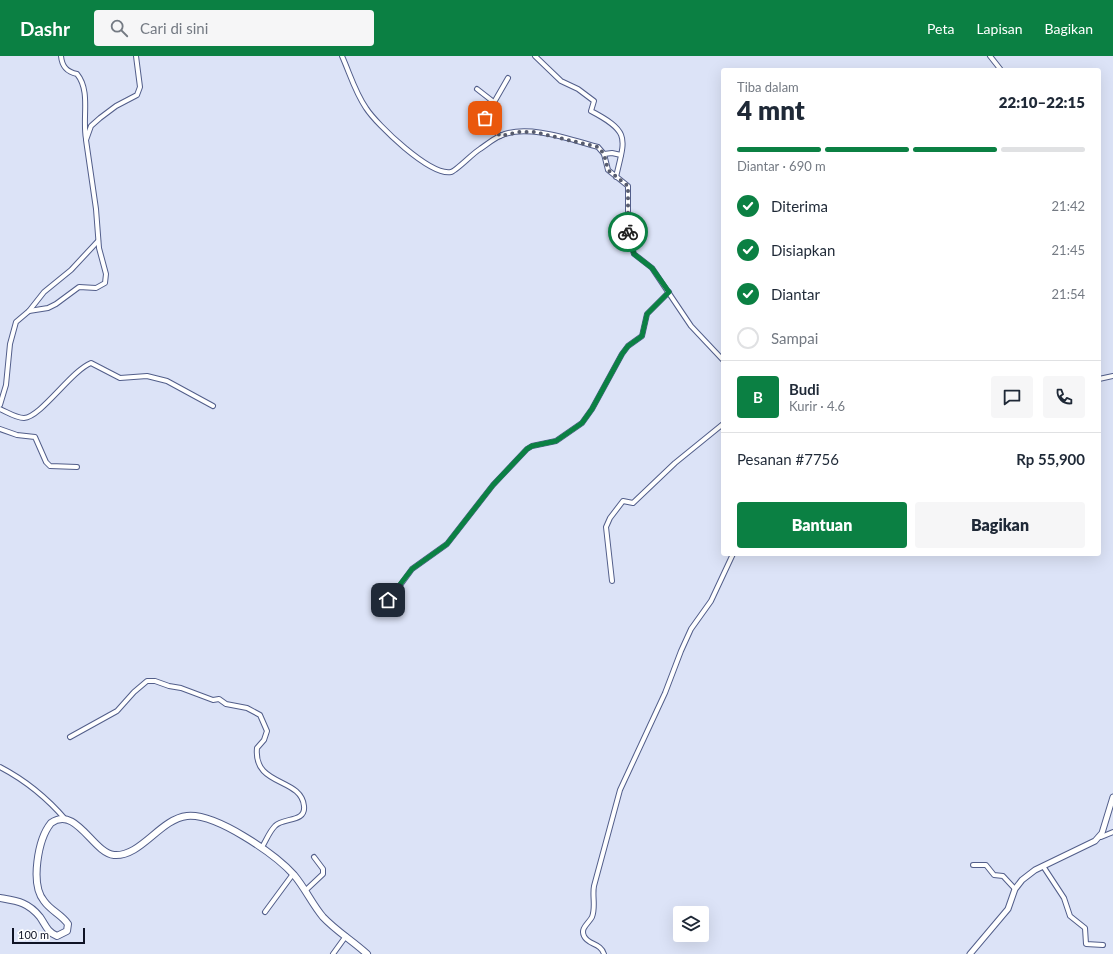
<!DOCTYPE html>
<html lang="id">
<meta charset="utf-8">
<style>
:root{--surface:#fff;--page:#f6f6f7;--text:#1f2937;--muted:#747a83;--line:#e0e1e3;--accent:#0b8043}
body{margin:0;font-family:Lato,sans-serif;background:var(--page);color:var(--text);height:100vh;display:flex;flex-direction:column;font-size:15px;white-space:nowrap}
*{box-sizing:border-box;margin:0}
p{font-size:13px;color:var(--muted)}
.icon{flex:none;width:22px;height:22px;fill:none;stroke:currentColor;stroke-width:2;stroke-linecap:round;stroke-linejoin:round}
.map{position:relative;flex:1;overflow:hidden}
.side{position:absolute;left:721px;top:12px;width:380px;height:488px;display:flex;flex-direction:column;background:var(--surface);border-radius:4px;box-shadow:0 4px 16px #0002}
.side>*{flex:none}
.tools{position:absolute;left:673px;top:850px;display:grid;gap:8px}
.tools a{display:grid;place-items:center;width:36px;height:36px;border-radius:4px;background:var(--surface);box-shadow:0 4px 16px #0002;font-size:20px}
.scale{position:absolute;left:12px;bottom:10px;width:73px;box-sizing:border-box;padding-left:4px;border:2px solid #0f1325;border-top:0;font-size:11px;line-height:14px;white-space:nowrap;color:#0f1325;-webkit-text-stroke:3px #fff;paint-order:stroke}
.pin{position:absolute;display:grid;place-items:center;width:34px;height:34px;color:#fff;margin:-17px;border-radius:8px;box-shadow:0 2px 6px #0006}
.courier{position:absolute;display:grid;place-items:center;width:40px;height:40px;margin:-20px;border:3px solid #0b8043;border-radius:50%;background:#fff;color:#222;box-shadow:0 1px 5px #0007}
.summary em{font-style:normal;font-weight:800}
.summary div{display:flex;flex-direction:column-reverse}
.summary{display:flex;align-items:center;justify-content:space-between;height:68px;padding:0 16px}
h1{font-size:26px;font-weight:800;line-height:30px}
.bar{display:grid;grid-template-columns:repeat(4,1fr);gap:6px 4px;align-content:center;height:48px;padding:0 16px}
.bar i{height:5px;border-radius:3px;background:var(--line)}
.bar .active{background:var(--accent)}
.bar p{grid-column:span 4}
.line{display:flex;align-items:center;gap:10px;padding:0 16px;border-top:1px solid var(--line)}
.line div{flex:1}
.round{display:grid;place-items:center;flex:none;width:42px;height:42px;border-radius:4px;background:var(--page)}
ol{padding:0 16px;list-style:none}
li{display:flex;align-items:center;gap:12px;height:44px}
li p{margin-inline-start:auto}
li .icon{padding:4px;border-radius:50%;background:var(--accent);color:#fff;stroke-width:4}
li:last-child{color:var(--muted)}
li i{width:22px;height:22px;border:2px solid var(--line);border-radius:50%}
.action{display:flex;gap:8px;margin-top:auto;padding:8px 16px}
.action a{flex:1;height:46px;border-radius:4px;background:var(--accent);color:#fff;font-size:16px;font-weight:800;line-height:46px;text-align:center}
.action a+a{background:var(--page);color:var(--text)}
header{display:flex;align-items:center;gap:24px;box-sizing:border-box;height:56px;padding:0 20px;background:var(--accent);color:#fff}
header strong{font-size:19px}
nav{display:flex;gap:22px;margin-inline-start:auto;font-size:14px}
.search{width:280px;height:36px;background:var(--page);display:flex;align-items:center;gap:10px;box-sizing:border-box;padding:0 14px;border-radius:4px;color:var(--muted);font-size:15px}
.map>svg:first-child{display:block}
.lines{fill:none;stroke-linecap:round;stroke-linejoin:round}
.minor-casing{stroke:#525e8a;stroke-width:6}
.tertiary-casing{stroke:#525e8a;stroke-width:7}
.secondary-casing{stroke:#525e8a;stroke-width:8}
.minor{stroke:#fff;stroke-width:4}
.tertiary{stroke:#fff;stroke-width:5}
.secondary{stroke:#fff;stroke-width:6}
.done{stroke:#575c6e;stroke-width:4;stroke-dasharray:0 7.2}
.route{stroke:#0b8043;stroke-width:5}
</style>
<header>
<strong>Dashr</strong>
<div class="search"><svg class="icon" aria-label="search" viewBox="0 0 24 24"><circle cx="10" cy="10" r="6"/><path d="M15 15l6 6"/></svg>Cari di sini</div>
<nav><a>Peta</a><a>Lapisan</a><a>Bagikan</a></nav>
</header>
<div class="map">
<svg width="1113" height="898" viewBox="0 0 1113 898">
<rect width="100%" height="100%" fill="#dce3f7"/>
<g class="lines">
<defs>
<g id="minor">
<path d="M61,0C62,11 67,16 77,18C91,35 82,62 86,83"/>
<path d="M342,0C350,18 355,36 366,52C377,69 430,120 451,116C456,115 473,97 480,93C486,89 493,83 500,80C526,67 572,84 598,91L604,98L608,114L628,130V179L634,198L652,212L691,270L723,304"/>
<path d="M535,0L561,25L578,33L594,45L591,55C631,76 625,82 616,121"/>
<path d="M990,0L1001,14"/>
<path d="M477,33L495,47"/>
<path d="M500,80L485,62L508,22"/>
<path d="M604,98L612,97L621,99"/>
<path d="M29,255L44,236L71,214L98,185"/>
<path d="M1099,323L1113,320"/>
<path d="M0,349L6,329L10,288L16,266L29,255L48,252L56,248L79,231L96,232L105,227L106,218L99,192L96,153L86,84L91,70L100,62L116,50L137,39L140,31L136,0"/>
<path d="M0,353C7,356 16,362 24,362C41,361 71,315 91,307L120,322L147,320L167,325L213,350"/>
<path d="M0,373L17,379L35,381L46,406L50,410L77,411"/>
<path d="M612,525L606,471L610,462L623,445L633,447L675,407L723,368"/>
<path d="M384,551L412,513L447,488L493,429L527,393L532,390L556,385L582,367L592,353L622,298L628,290L642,280L647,258L669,236"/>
<path d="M70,681L117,655L134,636L147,625H155L169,630L181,632L213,644L219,643L226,648L247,652L260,659L267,675L264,684L257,692C253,731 301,721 304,750C306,767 283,761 275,770C269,776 266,785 262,791"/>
<path d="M0,711C25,724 48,743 66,764"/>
<path d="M1101,781L1113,776"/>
<path d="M973,809H986L994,819L1003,820L1015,833"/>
<path d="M1043,810L1064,842L1070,860L1085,872L1086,888L1103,889"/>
<path d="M306,834L323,818V813L314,801"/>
<path d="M265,856L293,818"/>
<path d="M333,898L346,880"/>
<path d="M604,898C601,887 588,889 584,880C580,872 589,867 592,861C596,851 592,840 594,830L620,734L665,637L681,595L691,573L711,545L733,498"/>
</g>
<path id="tertiary" d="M970,898L1008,853L1015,833L1022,824L1035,814L1095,785L1102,777L1113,741"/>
<path id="secondary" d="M0,842C17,845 28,846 40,861C45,868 47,876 57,880L67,875L68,868C61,858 51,855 44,845C30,828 38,783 51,767C76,749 93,797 114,799C141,801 160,763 187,760C216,757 275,798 294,819C305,832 312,848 323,861C336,875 353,885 367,898"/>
</defs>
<use href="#minor" class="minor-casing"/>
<use href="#tertiary" class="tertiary-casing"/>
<use href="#secondary" class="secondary-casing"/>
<use href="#minor" class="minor"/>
<use href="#tertiary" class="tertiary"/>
<use href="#secondary" class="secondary"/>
</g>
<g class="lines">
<path class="done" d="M485,62L500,80L519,76H534L598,91L604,98L608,114L628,130V176"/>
<path class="route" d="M388,544L412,513L447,488L493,429L527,393L532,390L556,385L582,367L592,353L622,298L628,290L642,280L647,258L669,236L652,212L634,198L628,176"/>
</g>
</svg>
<div class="tools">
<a><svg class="icon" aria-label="layers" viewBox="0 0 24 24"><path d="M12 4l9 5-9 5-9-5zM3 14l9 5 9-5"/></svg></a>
</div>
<div class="scale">100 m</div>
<div class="pin" style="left:485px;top:62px;background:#ea580c"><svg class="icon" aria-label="bag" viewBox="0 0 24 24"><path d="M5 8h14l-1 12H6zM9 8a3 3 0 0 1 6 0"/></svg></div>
<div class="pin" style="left:388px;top:544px;background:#1f2937"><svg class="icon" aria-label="home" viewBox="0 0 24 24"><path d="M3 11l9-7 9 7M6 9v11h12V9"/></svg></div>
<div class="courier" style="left:628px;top:176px"><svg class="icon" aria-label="bike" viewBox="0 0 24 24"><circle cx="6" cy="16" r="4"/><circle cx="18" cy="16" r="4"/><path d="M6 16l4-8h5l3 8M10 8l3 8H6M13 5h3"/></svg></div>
<section class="side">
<div class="summary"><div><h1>4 mnt</h1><p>Tiba dalam</p></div><em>22:10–22:15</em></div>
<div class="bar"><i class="active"></i><i class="active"></i><i class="active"></i><i></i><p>Diantar · 690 m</p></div>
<ol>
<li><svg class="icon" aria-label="check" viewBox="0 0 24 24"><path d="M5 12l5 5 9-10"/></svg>Diterima<p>21:42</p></li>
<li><svg class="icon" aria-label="check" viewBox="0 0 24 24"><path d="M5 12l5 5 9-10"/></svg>Disiapkan<p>21:45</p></li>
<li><svg class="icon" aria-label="check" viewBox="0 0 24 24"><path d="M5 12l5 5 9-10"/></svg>Diantar<p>21:54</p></li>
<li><i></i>Sampai</li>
</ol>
<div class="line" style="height:72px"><b class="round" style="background:var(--accent);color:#fff">B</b><div><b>Budi</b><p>Kurir · 4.6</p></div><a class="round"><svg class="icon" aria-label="chat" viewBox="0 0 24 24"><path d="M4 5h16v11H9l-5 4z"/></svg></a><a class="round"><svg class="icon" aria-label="phone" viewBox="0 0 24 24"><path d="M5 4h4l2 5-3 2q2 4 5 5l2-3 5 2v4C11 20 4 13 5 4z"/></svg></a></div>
<div class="line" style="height:52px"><div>Pesanan #7756</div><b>Rp 55,900</b></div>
<div class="action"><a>Bantuan</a><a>Bagikan</a></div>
</section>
</div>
